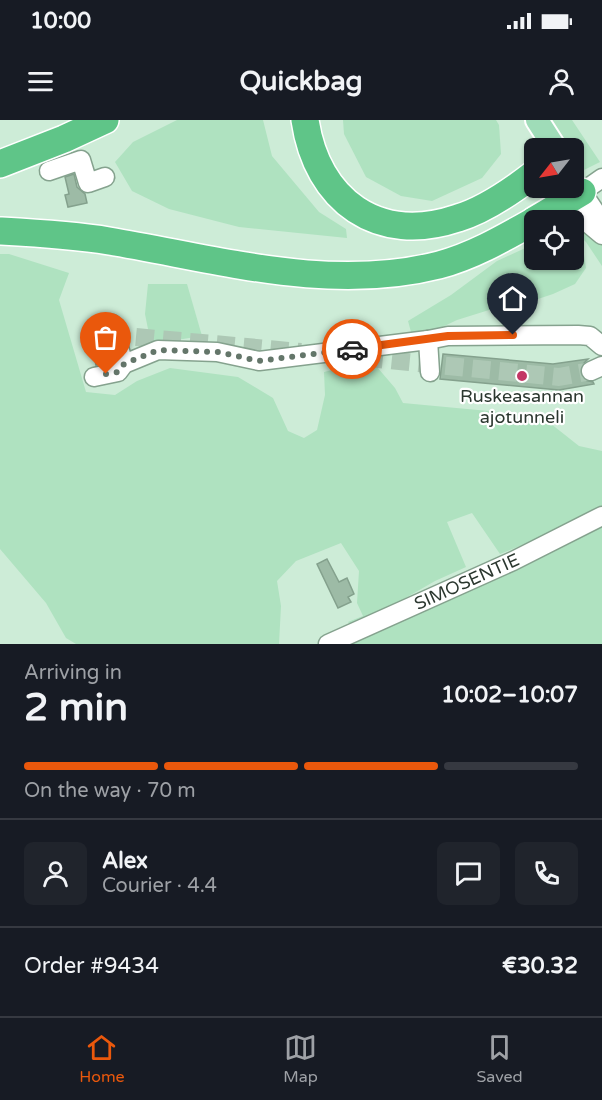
<!DOCTYPE html>
<meta charset="utf-8">
<style>
:root{--surface:#171b24;--page:#20242c;--text:#f1f3f6;--muted:#9ea1a6;--line:#363941;--accent:#ea580c}
body{margin:0;font-family:"Varela Round",sans-serif;background:var(--page);color:var(--text);height:100vh;display:flex;flex-direction:column;font-size:22px;white-space:nowrap}
*{box-sizing:border-box;margin:0}
p{font-size:20px;color:var(--muted)}
.icon{flex:none;width:33px;height:33px;fill:none;stroke:currentColor;stroke-width:2;stroke-linecap:round;stroke-linejoin:round}
.map{position:relative;height:524px;overflow:hidden}
.side{display:flex;flex-direction:column;background:var(--surface);flex:1}
.side>*{flex:none}
.needle{width:39px;rotate:239deg}
.fabs{position:absolute;left:524px;top:18px;display:grid;gap:12px}
.fabs a{display:grid;place-items:center;width:60px;height:60px;border-radius:9px;background:var(--surface);box-shadow:0 2px 4px #0004;font-size:30px}
.pin{position:absolute;display:grid;place-items:center;width:51px;height:51px;color:#fff;margin:-62px -26px;border-radius:50% 50% 50% 0;rotate:-45deg;box-shadow:0 0 6px #0007}
.pin .icon{rotate:45deg}
.courier{position:absolute;display:grid;place-items:center;width:60px;height:60px;margin:-30px;border:4px solid #ea580c;border-radius:50%;background:#fff;color:#222;box-shadow:0 2px 8px #0007}
.summary em{font-style:normal;font-weight:700}
.summary div{display:flex;flex-direction:column-reverse}
.summary{display:flex;align-items:center;justify-content:space-between;height:102px;padding:0 24px}
h1{font-size:39px;font-weight:700;line-height:45px}
.bar{display:grid;grid-template-columns:repeat(4,1fr);gap:9px 6px;align-content:center;height:72px;padding:0 24px}
.bar i{height:8px;border-radius:4px;background:var(--line)}
.bar .current{background:var(--accent)}
.bar p{grid-column:span 4}
.line{display:flex;align-items:center;gap:15px;padding:0 24px;border-top:2px solid var(--line)}
.line div{flex:1}
.round{display:grid;place-items:center;flex:none;width:63px;height:63px;border-radius:9px;background:var(--page)}
.status{display:flex;justify-content:space-between;align-items:center;height:42px;padding:0 30px;background:var(--surface);direction:ltr}
.status svg{height:16px;fill:currentColor}
header{display:flex;justify-content:space-between;align-items:center;height:78px;padding:0 24px;background:var(--surface);font-size:27px;font-weight:700}
.menu{display:flex;justify-content:space-around;align-items:center;height:84px;border-top:2px solid var(--line);background:var(--surface);font-size:16px;color:var(--muted)}
.menu a{display:grid;justify-items:center;gap:3px}
.menu .current{color:var(--accent)}
.map>svg:first-child{display:block}
.green{fill:#afe2c0}
.building{fill:#9dbba6;stroke:#84a18d;stroke-width:1.5}
.lines{fill:none;stroke-linecap:round;stroke-linejoin:round}
.minor-tunnel{stroke:#adc8b5;stroke-width:18;stroke-dasharray:18 9;stroke-linecap:butt}
.minor-casing{stroke:#85a28e;stroke-width:21}
.major-casing{stroke:#fff;stroke-width:26}
.highway-casing{stroke:#fff;stroke-width:30}
.minor{stroke:#fff;stroke-width:18}
.major{stroke:#9fdcb8;stroke-width:22}
.highway{stroke:#5fc588;stroke-width:27}
.done{stroke:#64766a;stroke-width:6;stroke-dasharray:0 10.8}
.route{stroke:#ea580c;stroke-width:8}
.poi-dot{fill:#c33665;stroke:#fff;stroke-width:2}
.labels{text-anchor:middle;stroke-width:4.5;stroke-linejoin:round;paint-order:stroke}
.poi-label{font-size:18px;fill:#2b372f;stroke:#fff}
.street-label{font-size:18px;fill:#2b372f;stroke:#fff}
</style>
<div class="status"><b>10:00</b><svg viewBox="0 0 49 12"><path d="M0 12V9h3v3zM5 12V6h3v6zM10 12V3h3v9zM15 12V0h3v12zM26 1h20v11H26zM47 4h2v5h-2z"/></svg></div>
<header><svg class="icon" aria-label="menu" viewBox="0 0 24 24"><path d="M4 6h16M4 12h16M4 18h16"/></svg>Quickbag<svg class="icon" aria-label="person" viewBox="0 0 24 24"><circle cx="12" cy="8" r="4"/><path d="M4 21q1-7 8-7t8 7"/></svg></header>
<div class="map">
<svg width="602" height="524" viewBox="0 0 602 524">
<rect width="100%" height="100%" fill="#cdecd7"/>
<g class="green">
<path d="M177,0H263L272,36L319,92L346,109L347,118L239,107L169,89L132,71L115,42L133,22Z"/>
<path d="M343,0H496L499,5L501,34L482,58L432,81L401,76L366,57L344,14Z"/>
<path d="M547,0H572L600,42L580,52L573,41V28H565Z"/>
<path d="M573,103L578,104L602,125V146L586,122L573,109Z"/>
<path d="M534,124V140H573V128L584,135L586,148L575,164L553,174L517,186L489,190L457,200L436,210L411,212L408,201L451,175L497,141Z"/>
<path d="M0,134H9L69,153L59,180L86,272L115,275L137,261L170,248L238,257L273,278L288,311L304,318L317,310L325,275L324,252L353,245L377,247L395,268L403,283L541,296L579,326L602,331V386L544,416L500,434L472,393L447,402L466,447L435,461L355,507H352L348,502L363,496L357,483L359,451L341,423L296,441L277,461L281,486L279,524H76L66,518L46,483L0,429Z"/>
<path d="M148,164H187L202,216L151,224L145,194Z"/>
<path d="M602,402V524H346Z"/>
</g>
<g class="building">
<path d="M74,54L77,67L85,74L87,83L68,87L65,75L69,74L65,57Z"/>
<path d="M102,210L112,242L96,245L90,213Z"/>
<path d="M443,234L553,244L588,239L582,245L581,255L585,260L593,262L594,264L559,270L440,259Z"/>
<path d="M327,439L339,462L347,458L354,474L348,477L351,482L338,488L317,444Z"/>
</g>
<g class="lines">
<g class="minor-tunnel">
<path d="M136,217L301,232"/>
<path d="M338,235L559,257L591,251"/>
</g>
<defs>
<g id="minor">
<path d="M49,51L81,40L88,63L105,57"/>
<path d="M602,58L582,72L602,102"/>
<path d="M571,79L590,105L602,115"/>
<path d="M112,204L124,244"/>
<path d="M428,220L430,252"/>
<path d="M591,251L602,246"/>
<path d="M94,257L118,252L124,244L158,230L217,232L259,241L428,220L448,216L578,215L590,216L602,226"/>
<path id="s1" d="M328,524L513,441L602,396"/>
</g>
<path id="major" d="M537,0L555,28"/>
<g id="highway">
<path d="M305,0C317,81 378,125 458,98C485,90 512,71 534,54"/>
<path d="M0,44L64,19L105,0"/>
<path d="M535,100L582,72"/>
<path d="M0,111C36,113 73,115 109,121C218,139 329,173 439,145C473,136 504,118 534,101"/>
</g>
</defs>
<use href="#minor" class="minor-casing"/>
<use href="#major" class="major-casing"/>
<use href="#highway" class="highway-casing"/>
<use href="#minor" class="minor"/>
<use href="#major" class="major"/>
<use href="#highway" class="highway"/>
</g>
<g class="lines">
<path class="done" d="M106,254L118,252L124,244L158,230L218,232L259,241L352,229"/>
<path class="route" d="M352,229L448,216L513,215"/>
</g>
<circle class="poi-dot" cx="522" cy="256" r="6"/>
<g class="labels">
<g class="poi-label">
<text x="522" y="282">Ruskeasannan<tspan x="522" dy="21">ajotunneli</tspan></text>
</g>
<g class="street-label">
<text dy="6" stroke="none"><textPath href="#s1" startOffset="152">SIMOSENTIE</textPath></text>
</g>
</g>
</svg>
<div class="fabs">
<a><svg class="needle" viewBox="-14 -14 28 28"><path d="M0-13l5 13h-10z" fill="#e53935"/><path d="M0 13l5-13h-10z" fill="#9ea1a6"/></svg></a>
<a><svg class="icon" aria-label="locate" viewBox="0 0 24 24"><circle cx="12" cy="12" r="6"/><path d="M12 2v4M12 18v4M2 12h4M18 12h4"/></svg></a>
</div>
<div class="pin" style="left:106px;top:254px;background:#ea580c"><svg class="icon" aria-label="bag" viewBox="0 0 24 24"><path d="M5 8h14l-1 12H6zM9 8a3 3 0 0 1 6 0"/></svg></div>
<div class="pin" style="left:513px;top:215px;background:#1f2937"><svg class="icon" aria-label="home" viewBox="0 0 24 24"><path d="M3 11l9-7 9 7M6 9v11h12V9"/></svg></div>
<div class="courier" style="left:352px;top:229px"><svg class="icon" aria-label="car" viewBox="0 0 24 24"><path d="M5 17H2v-5l4-1 3-4h7l3 4 3 1v5h-3M9 17h6M6 11h13"/><circle cx="7" cy="17" r="2"/><circle cx="17" cy="17" r="2"/></svg></div>
</div>
<section class="side">
<div class="summary"><div><h1>2 min</h1><p>Arriving in</p></div><em>10:02–10:07</em></div>
<div class="bar"><i class="current"></i><i class="current"></i><i class="current"></i><i></i><p>On the way · 70 m</p></div>
<div class="line" style="height:108px"><a class="round"><svg class="icon" aria-label="person" viewBox="0 0 24 24"><circle cx="12" cy="8" r="4"/><path d="M4 21q1-7 8-7t8 7"/></svg></a><div><b>Alex</b><p>Courier · 4.4</p></div><a class="round"><svg class="icon" aria-label="chat" viewBox="0 0 24 24"><path d="M4 5h16v11H9l-5 4z"/></svg></a><a class="round"><svg class="icon" aria-label="phone" viewBox="0 0 24 24"><path d="M5 4h4l2 5-3 2q2 4 5 5l2-3 5 2v4C11 20 4 13 5 4z"/></svg></a></div>
<div class="line" style="height:78px"><div>Order #9434</div><b>€30.32</b></div>
</section>
<nav class="menu">
<a class="current"><svg class="icon" aria-label="home" viewBox="0 0 24 24"><path d="M3 11l9-7 9 7M6 9v11h12V9"/></svg>Home</a>
<a><svg class="icon" aria-label="map" viewBox="0 0 24 24"><path d="M3 6l6-2 6 2 6-2v14l-6 2-6-2-6 2zM9 4v14M15 6v14"/></svg>Map</a>
<a><svg class="icon" aria-label="saved" viewBox="0 0 24 24"><path d="M7 4h10v16l-5-4-5 4z"/></svg>Saved</a>
</nav>
